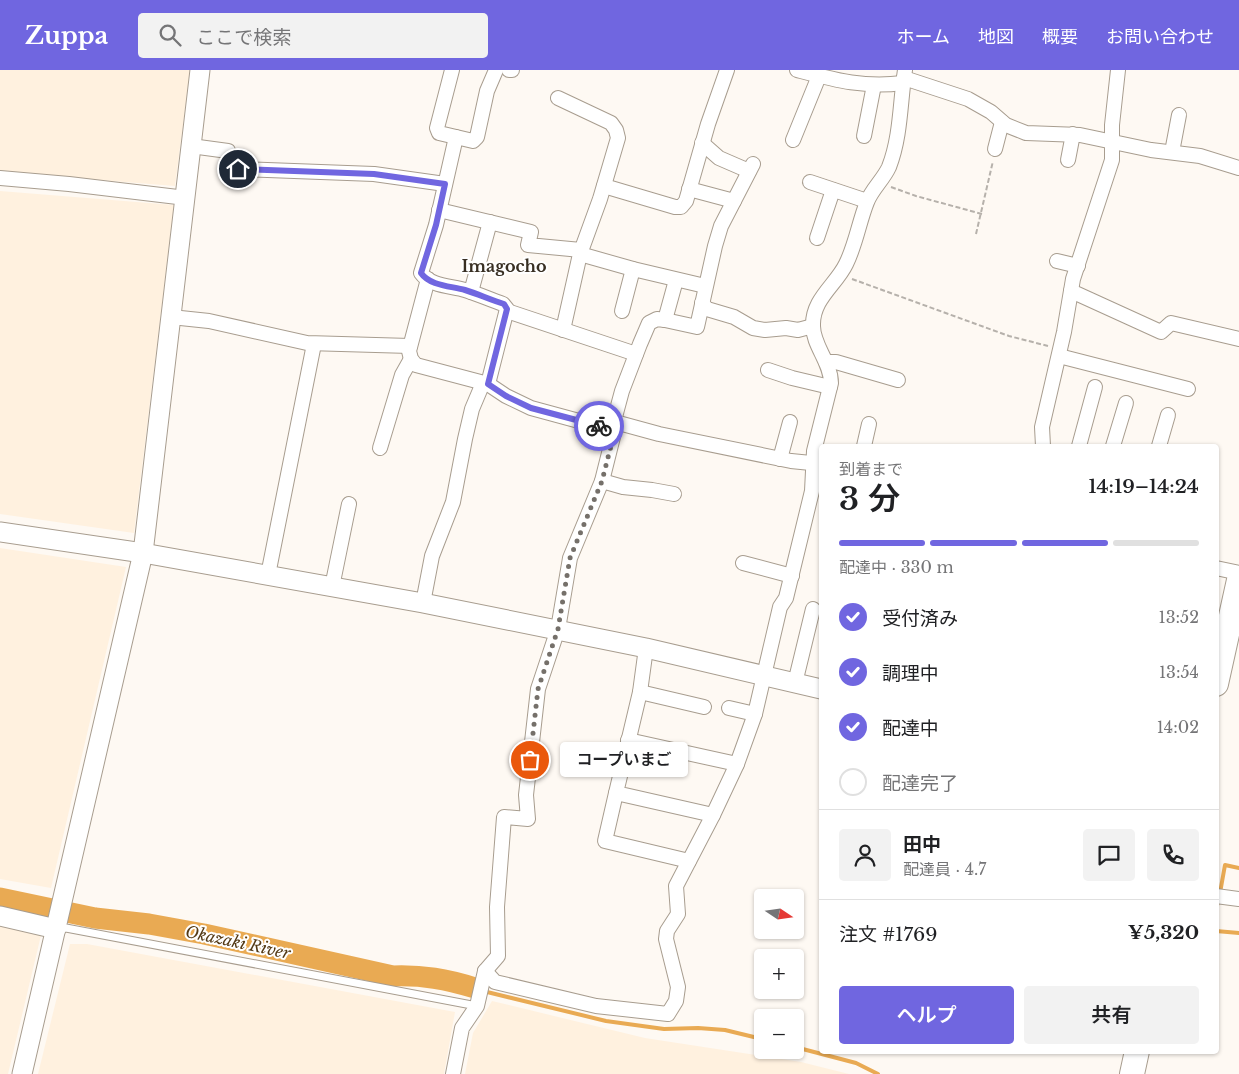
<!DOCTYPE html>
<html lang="ja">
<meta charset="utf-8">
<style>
:root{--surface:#fff;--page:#f2f2f2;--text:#202124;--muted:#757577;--line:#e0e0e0;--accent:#7066e0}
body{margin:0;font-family:"Libre Baskerville","Noto Sans JP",serif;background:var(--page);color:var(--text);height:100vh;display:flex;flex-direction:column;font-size:19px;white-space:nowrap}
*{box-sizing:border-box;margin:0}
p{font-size:16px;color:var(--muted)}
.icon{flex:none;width:28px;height:28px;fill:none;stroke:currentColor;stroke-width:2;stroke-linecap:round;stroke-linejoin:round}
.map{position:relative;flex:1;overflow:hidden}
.drawer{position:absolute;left:819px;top:374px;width:400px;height:610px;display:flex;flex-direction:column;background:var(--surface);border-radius:5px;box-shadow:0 1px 4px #0004}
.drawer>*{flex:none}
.needle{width:32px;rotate:103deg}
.controls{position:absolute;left:754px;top:819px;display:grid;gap:10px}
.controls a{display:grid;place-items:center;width:50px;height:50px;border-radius:5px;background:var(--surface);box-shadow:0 1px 4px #0004;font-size:25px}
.pin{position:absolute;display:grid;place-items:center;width:42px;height:42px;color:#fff;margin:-21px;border:2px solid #fff;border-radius:50%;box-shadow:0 1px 5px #0007}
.courier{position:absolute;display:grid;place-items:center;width:50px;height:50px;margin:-25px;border:4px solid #7066e0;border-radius:50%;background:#fff;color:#222;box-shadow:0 1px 6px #0007}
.bubble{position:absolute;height:35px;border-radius:5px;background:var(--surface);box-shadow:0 1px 4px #0004;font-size:16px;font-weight:600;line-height:35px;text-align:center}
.head em{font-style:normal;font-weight:600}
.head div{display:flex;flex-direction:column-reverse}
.head{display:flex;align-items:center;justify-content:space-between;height:85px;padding:0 20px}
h1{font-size:32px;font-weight:600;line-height:38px}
.bar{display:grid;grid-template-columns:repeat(4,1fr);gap:8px 5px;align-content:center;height:60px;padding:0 20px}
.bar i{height:6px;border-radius:4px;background:var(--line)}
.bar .on{background:var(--accent)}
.bar p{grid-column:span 4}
.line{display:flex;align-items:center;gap:12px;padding:0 20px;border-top:1px solid var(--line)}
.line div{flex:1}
.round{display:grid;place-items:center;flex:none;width:52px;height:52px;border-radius:5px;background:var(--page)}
ol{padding:0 20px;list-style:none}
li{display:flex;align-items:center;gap:15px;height:55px}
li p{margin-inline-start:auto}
li .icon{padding:5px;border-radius:50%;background:var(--accent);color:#fff;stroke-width:4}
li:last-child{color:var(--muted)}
li i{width:28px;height:28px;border:2px solid var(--line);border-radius:50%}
.cta{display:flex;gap:10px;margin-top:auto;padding:10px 20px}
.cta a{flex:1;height:58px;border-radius:5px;background:var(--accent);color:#fff;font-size:20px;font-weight:600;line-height:58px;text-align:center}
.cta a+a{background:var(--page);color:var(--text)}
header{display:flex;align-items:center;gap:30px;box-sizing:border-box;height:70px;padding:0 25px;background:var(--accent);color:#fff}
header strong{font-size:24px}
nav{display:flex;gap:28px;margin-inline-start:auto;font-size:18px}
.search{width:350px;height:45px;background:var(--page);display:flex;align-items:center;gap:12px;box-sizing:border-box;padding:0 18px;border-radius:5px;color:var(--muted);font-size:19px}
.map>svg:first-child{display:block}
.built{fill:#fff1df}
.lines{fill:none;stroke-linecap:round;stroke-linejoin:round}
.stream{stroke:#e9aa53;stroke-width:4}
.river{stroke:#e9aa53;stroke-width:21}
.lane-casing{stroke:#a89d8f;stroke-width:9}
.street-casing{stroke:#a89d8f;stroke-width:16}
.secondary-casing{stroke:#a89d8f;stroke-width:21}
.highway-casing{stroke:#a89d8f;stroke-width:26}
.path{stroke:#b6b1ab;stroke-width:2;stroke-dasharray:5 2.5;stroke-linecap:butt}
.lane{stroke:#fff;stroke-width:7}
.street{stroke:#fff;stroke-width:14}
.secondary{stroke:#fff;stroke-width:19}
.highway{stroke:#fff;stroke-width:24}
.done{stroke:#75706a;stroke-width:5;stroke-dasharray:0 9}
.route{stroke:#7066e0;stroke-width:6}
.labels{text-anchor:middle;stroke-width:4;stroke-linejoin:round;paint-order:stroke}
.neighbourhood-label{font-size:16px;font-weight:bold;fill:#382f23;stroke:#fff}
.water-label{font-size:16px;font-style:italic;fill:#543a16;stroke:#fff}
</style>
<header>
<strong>Zuppa</strong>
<div class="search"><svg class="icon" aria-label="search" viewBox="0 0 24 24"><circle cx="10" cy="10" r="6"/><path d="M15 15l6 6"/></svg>ここで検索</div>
<nav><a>ホーム</a><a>地図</a><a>概要</a><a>お問い合わせ</a></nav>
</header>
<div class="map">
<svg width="1239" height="1004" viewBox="0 0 1239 1004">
<rect width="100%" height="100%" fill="#fef9f3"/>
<g class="built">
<path d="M0,0H190L175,116L0,102Z"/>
<path d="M0,121L174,135L134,463L0,444Z"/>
<path d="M0,478L126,497L51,818L0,809Z"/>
<path d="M0,853L42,861L8,1004H0Z"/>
<path d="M70,874H87L455,942L444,1004H38Z"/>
<path d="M492,931L645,968L801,992L849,1004H465L473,963Z"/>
</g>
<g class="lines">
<g class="stream">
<path d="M1220,823L1225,795L1239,798"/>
<path d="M1216,842L1218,830"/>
<path d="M1216,861L1239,863"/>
<path d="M483,921L606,951L664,959L698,958L725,960L762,969"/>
<path d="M795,977L856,993L878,1004"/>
</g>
<path class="river" d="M0,828L95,848L149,854L204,864L393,906C423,905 446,909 475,918"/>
<defs>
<path id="lane" d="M57,859L66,858L477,936"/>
<g id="street">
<path d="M452,0L437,58L439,63L473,71L477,67L487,21L496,0"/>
<path d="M509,0H512"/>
<path d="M797,0C835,10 863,18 903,13"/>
<path d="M904,8L968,29L991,42L1006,55L1026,63L1080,65L1151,80L1200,86L1239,98"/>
<path d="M558,28L611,53L616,60L618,68L600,129L580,184L563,260"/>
<path d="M864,66L874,15"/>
<path d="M456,67L436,155L421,203C430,216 451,216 465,220C478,224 491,230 503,234L507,239L488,314"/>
<path d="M793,70L819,6"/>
<path d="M702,73L719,88L749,101"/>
<path d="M191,76L228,81L230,95L238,99L374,104L445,114"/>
<path d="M995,79L1002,52"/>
<path d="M1172,82L1179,45"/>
<path d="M1068,90L1073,64"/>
<path d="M0,108L69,114L186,128"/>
<path d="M810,112L867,131"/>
<path d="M604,116L675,137H681L686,131L708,54L727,0"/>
<path d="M689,119L734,131"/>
<path d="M439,140L531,162L528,175L581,180"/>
<path d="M817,168L833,120"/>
<path d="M580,184L633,199L705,216"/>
<path d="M1057,191L1078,196"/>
<path d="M428,209L409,281L411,289L416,295L488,314L506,326L531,338L601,357L614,358"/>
<path d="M1071,221L1161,262L1171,253L1239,269"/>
<path d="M471,222L490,152"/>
<path d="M702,233L707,239L734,247L753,258L765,260L786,258L798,260L813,256"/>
<path d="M507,241L636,284"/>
<path d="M622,241L633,199"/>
<path d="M171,247L209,251L307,273L410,276"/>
<path d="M665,250L676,210"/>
<path d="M1059,286L1188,319"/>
<path d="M826,292H836L898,310"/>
<path d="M768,300L792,308L830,317"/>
<path d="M615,352L659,364L791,391L821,394"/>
<path d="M864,376L869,354"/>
<path d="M1043,376L1042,357L1064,262L1073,209L1112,90V55L1118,0"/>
<path d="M1079,376L1095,317"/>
<path d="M1113,376L1126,333"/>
<path d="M1159,376L1168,345"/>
<path d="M380,378L402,305L411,289"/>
<path d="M780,389L790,352"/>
<path d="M602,411L623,417L652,420L674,424"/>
<path d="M743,493L792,506"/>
<path d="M1216,498L1239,503"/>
<path d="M268,505L314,274"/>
<path d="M332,517L349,434"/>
<path d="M423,533L432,486L453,432L465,369L472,339L483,313"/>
<path d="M646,578L640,622L616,723L713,745"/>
<path d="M795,613L813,539"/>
<path d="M640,622L704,637"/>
<path d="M729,638L755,644"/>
<path d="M628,670L737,694"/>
<path d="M616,723L605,771L689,791"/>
<path d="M1216,826L1239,829"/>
<path d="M485,901L495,912L596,936L668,944L676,931L678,917L666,869L667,861L678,844L676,816L713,745L737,694L755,644L780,537L786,528L812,421L814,381L831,313C831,292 813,276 813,256C812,229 836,215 846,194C856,174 859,152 867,132C872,119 883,110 889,97C901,66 900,32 905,0"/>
<path d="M453,1004L462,958L477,936L485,901L498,886L497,837L504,747L528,749L526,725L538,619L558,559L570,488L602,411L614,363L615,347L622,321L640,274L649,253L657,249L665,250L697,257L715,176L721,156L753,94"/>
</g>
<g id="secondary">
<path d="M0,462L143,483L423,533L646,578L821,619"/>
<path d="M0,846L56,859"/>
<path d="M22,1004L143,483L200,0"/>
</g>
<g id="highway">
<path d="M1216,614L1239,510"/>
<path d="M1132,1004L1137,981"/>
</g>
</defs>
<use href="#lane" class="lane-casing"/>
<use href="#street" class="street-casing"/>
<use href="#secondary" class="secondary-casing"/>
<use href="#highway" class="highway-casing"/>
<g class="path">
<path d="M891,117L916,126L982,144"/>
<path d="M976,164L993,91"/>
<path d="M852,209L1009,266L1048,276"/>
</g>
<use href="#lane" class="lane"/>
<use href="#street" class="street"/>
<use href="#secondary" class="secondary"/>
<use href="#highway" class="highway"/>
</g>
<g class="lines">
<path class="done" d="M530,690L538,619L558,559L570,488L602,411L614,364V358L599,356"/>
<path class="route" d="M238,99L374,104L445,114L436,155L421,203C430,216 451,216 465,220C478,224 491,230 504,234L507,239L488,314L506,326L531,338L599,356"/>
</g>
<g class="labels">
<g class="neighbourhood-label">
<text x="504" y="202">Imagocho</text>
</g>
<g class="water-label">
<text transform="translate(238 872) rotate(12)" y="6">Okazaki River</text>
</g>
</g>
</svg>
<div class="controls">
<a><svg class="needle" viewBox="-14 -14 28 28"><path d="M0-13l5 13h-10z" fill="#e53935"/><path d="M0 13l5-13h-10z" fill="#757577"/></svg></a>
<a>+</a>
<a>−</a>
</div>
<div class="pin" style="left:530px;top:690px;background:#ea580c"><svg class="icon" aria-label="bag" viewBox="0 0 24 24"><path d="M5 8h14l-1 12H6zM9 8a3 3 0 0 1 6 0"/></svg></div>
<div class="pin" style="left:238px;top:99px;background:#1f2937"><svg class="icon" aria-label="home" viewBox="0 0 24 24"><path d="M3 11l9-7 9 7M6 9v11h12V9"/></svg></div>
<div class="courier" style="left:599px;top:356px"><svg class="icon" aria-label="bike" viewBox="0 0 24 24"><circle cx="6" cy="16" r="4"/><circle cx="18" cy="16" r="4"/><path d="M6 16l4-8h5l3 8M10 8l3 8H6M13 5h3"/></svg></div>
<div class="bubble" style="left:560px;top:672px;width:128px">コープいまご</div>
<section class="drawer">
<div class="head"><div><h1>3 分</h1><p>到着まで</p></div><em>14:19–14:24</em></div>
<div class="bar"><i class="on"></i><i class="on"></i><i class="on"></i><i></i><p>配達中 · 330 m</p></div>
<ol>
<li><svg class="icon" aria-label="check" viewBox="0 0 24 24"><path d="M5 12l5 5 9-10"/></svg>受付済み<p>13:52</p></li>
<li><svg class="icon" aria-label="check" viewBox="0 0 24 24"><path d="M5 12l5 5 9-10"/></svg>調理中<p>13:54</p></li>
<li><svg class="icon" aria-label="check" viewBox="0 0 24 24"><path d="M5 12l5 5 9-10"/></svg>配達中<p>14:02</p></li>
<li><i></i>配達完了</li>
</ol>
<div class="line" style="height:90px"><a class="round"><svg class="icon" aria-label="person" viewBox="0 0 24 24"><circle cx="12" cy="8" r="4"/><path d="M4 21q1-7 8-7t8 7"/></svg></a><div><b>田中</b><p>配達員 · 4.7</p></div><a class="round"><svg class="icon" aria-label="chat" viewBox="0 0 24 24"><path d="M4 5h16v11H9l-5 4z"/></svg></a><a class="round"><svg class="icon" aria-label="phone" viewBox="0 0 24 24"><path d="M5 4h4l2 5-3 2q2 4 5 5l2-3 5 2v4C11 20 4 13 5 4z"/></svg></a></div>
<div class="line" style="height:65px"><div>注文 #1769</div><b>¥5,320</b></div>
<div class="cta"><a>ヘルプ</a><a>共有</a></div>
</section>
</div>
